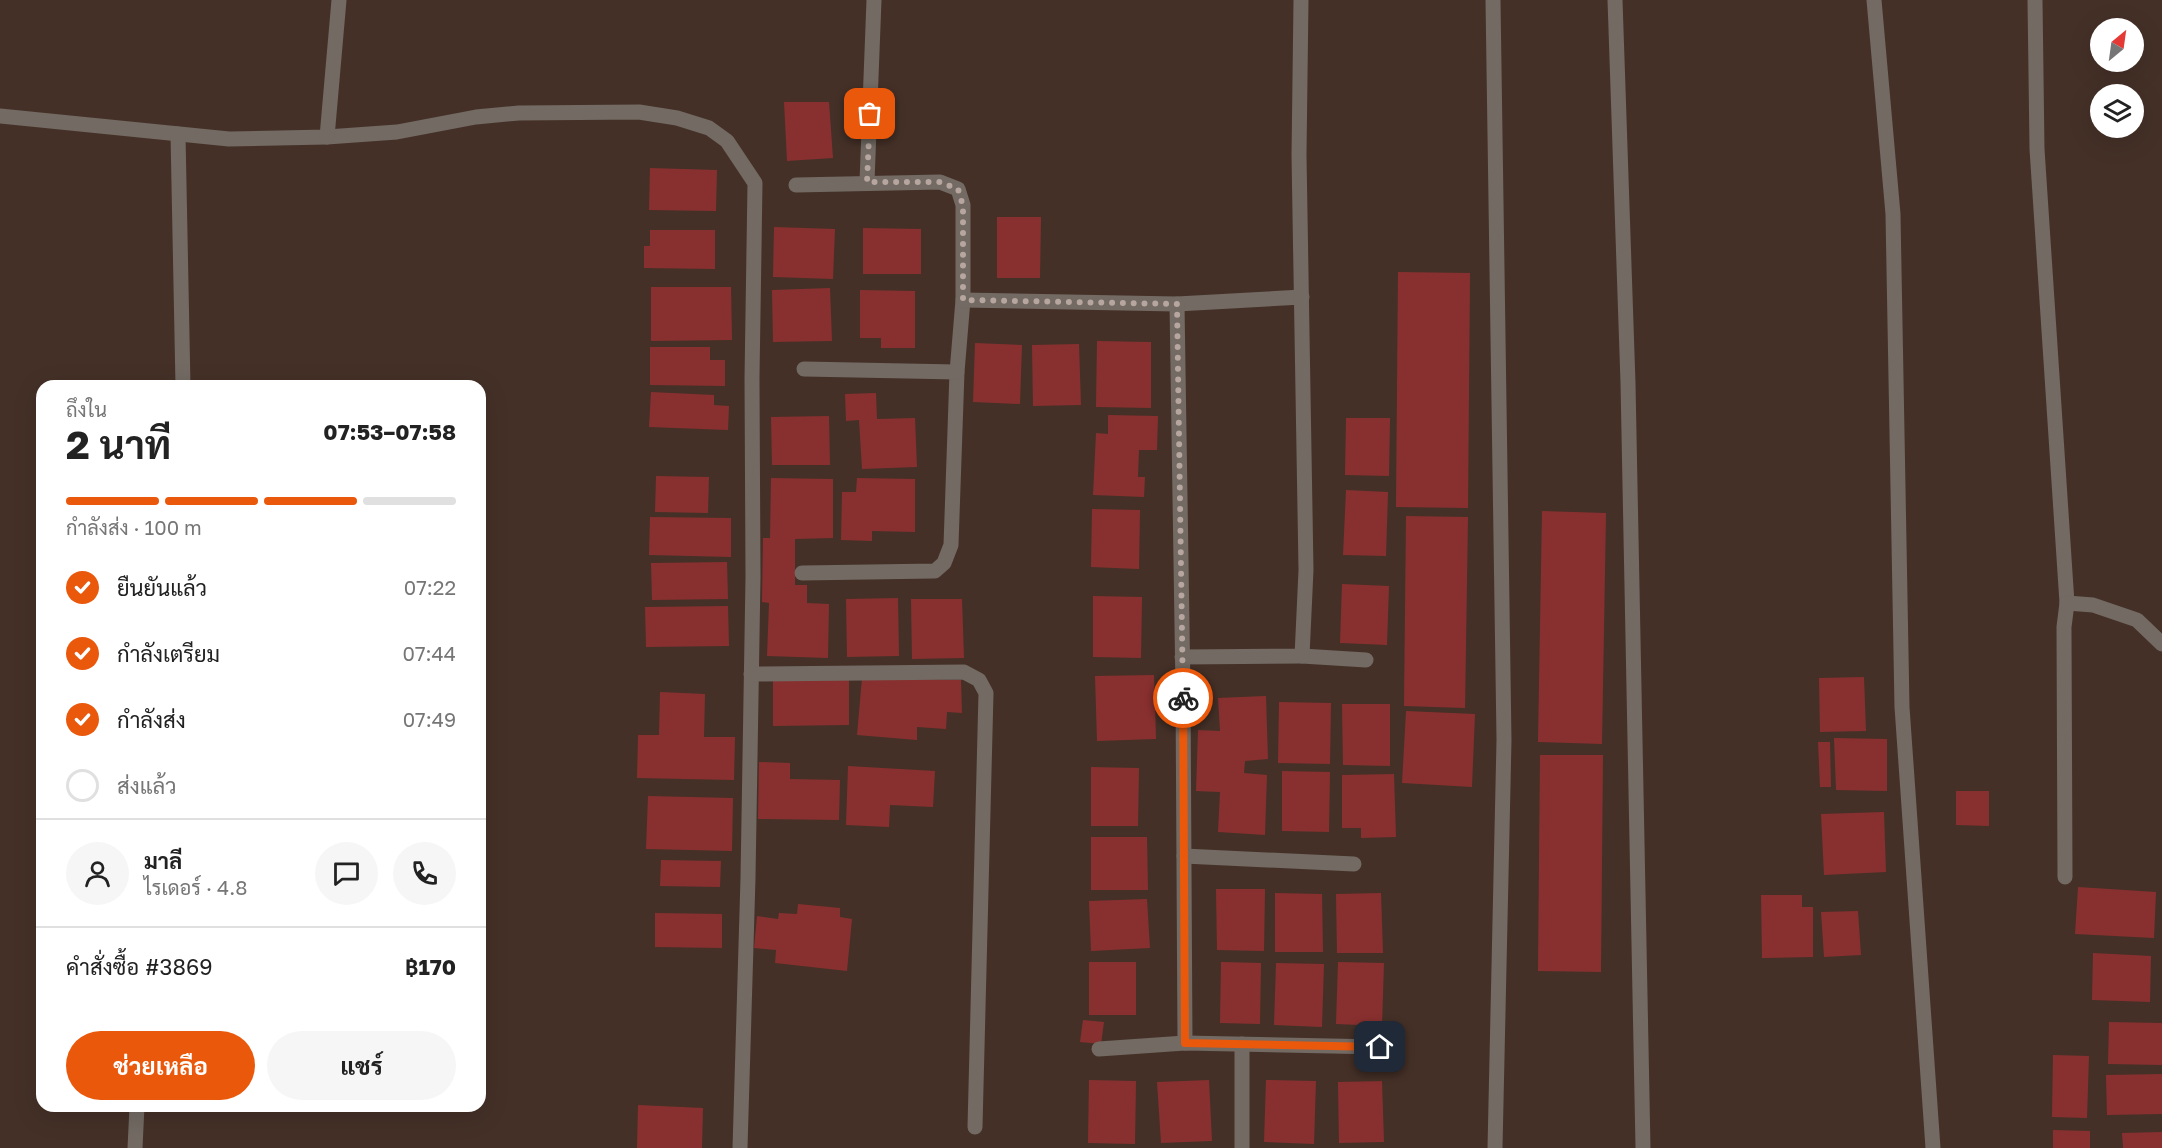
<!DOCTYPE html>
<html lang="th">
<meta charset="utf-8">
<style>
:root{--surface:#fff;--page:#f6f6f6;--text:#222;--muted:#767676;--line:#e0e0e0;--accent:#ea580c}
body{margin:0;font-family:"Golos Text",Sarabun,sans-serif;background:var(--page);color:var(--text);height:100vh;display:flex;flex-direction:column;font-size:22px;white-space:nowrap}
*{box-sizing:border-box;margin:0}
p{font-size:20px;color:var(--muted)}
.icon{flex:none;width:33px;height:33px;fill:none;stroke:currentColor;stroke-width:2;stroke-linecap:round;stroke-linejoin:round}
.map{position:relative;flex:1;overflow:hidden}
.panel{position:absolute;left:36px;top:380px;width:450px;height:732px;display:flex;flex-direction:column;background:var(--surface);border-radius:18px;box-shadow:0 6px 24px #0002}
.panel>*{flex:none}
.needle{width:39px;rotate:29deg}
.controls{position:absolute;left:2090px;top:18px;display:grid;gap:12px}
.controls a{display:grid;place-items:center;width:54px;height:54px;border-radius:50%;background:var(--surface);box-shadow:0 6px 24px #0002;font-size:30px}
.pin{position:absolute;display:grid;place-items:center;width:51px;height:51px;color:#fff;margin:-26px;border-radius:12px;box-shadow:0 3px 9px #0006}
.courier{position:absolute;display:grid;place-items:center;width:60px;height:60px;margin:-30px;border:4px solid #ea580c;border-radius:50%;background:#fff;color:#222;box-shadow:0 2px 8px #0007}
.summary em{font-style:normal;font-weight:700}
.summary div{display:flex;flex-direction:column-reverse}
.summary{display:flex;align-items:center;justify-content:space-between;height:102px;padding:0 30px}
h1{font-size:39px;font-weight:700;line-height:45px}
.bar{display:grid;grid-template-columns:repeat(4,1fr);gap:9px 6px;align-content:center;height:72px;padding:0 30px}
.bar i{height:8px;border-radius:4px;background:var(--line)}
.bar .current{background:var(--accent)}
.bar p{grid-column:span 4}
.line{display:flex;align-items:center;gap:15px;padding:0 30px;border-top:2px solid var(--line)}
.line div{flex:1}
.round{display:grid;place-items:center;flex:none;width:63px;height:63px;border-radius:32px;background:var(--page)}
ol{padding:0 30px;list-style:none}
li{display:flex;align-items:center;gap:18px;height:66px}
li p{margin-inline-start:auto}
li .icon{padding:6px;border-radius:50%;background:var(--accent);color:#fff;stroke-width:4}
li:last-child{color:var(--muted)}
li i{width:33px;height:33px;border:3px solid var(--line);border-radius:50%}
.cta{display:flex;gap:12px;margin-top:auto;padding:12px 30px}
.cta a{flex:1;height:69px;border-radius:36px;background:var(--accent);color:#fff;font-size:24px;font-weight:700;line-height:69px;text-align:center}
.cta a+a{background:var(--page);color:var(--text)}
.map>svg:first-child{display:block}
.building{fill:#88302f}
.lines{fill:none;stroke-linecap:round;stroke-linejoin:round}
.minor{stroke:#726a63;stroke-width:15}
.done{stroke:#b6a69f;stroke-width:6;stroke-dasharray:0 10.8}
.route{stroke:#ea580c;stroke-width:8}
</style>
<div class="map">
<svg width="2162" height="1148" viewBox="0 0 2162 1148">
<rect width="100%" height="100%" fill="#443027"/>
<g class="building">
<path d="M784,102H829L833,158L787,161Z"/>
<path d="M650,168L717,170L716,211L649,210Z"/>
<path d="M997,217H1041L1040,278H997Z"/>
<path d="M774,227L835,229L833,279L773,277Z"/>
<path d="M863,228L921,229V274H863Z"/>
<path d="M650,230H715V269L644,268V246H650Z"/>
<path d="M1398,272L1470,273L1468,508L1396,507Z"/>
<path d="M651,287H731L732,340L651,341Z"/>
<path d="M830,288L832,341L773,342L772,290Z"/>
<path d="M860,290L915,291V348H881V338H860Z"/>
<path d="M1097,341L1151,342V408L1096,407Z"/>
<path d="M975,343L1022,345L1020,404L973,402Z"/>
<path d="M1079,344L1081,405L1033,406L1032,345Z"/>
<path d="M650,347H710V360H725V386L650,385Z"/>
<path d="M651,392L714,395V405L729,406L728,430L649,427Z"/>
<path d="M876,393L877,419L915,418L917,467L862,469L859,420L846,421L845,394Z"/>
<path d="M1108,415L1158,416L1157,450H1139L1138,477H1145L1144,497L1093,495L1096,433L1108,434Z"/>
<path d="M829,416L830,465H772L771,417Z"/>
<path d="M1346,418H1390L1389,476L1345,475Z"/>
<path d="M656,476L709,477L708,513L655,512Z"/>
<path d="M771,478L833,479V538L795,539V585H807V603L829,604L828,658L767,656L769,603L762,602L763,538H770Z"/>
<path d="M857,478L915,479V532L872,531V541L841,540L842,492H856Z"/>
<path d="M1346,490L1388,492L1386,556L1343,555Z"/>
<path d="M1092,509L1140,510L1139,569L1091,567Z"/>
<path d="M1542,511L1606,513L1602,744L1538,742Z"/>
<path d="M1406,516L1468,517L1465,708L1404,706Z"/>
<path d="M650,517L731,518V557L649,555Z"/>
<path d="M727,562L728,599L652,600L651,563Z"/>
<path d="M1342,584L1389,586L1387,645L1340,643Z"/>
<path d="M1093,596L1142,597L1141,658L1093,657Z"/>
<path d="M898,598L899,656L847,657L846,599Z"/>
<path d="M911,599H962L964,658L912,659Z"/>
<path d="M728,606L729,646L646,647L645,607Z"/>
<path d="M1154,675L1156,739L1097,741L1095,676Z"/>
<path d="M1864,677L1866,731L1820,732L1819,678Z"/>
<path d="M849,678V725L773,726V679Z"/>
<path d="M862,678L961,680L962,713L947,712L946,729L917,727V740L857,735Z"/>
<path d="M660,692L705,694L704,737H735L734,780L637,778L638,735H659Z"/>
<path d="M1266,696L1268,759L1245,761L1244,773L1267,775L1265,835L1218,832L1220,792L1196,791L1198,730L1220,731L1218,698Z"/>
<path d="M1279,702L1331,703L1330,764L1278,763Z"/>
<path d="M1342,704H1390V766L1343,765Z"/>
<path d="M1406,711L1475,714L1472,787L1402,783Z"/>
<path d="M1834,738L1887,739V791L1836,790Z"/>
<path d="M1818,742H1830L1831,787H1820Z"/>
<path d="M1540,755H1603L1601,972L1538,971Z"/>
<path d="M759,762L790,763V779L840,780L839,820L758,819Z"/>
<path d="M848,766L935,771L933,807L890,805L889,827L846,825Z"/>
<path d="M1091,767L1139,768L1138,826H1091Z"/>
<path d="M1282,771L1330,772L1329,832L1282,831Z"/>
<path d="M1394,774L1396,837L1361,838V828H1342V775Z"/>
<path d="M1956,791H1989V826L1956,825Z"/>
<path d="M648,796L733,798L732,851L646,849Z"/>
<path d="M1884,812L1886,872L1824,875L1821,814Z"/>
<path d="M1091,837H1147L1148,890H1091Z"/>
<path d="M661,860L721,861L720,887L660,886Z"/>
<path d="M2078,887L2156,892L2154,938L2075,934Z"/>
<path d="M1216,889H1265L1264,951L1217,950Z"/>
<path d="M1275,893L1322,894L1323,952H1275Z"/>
<path d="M1381,893L1383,953H1337L1336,894Z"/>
<path d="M1761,895H1802V907H1813V957L1762,958Z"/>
<path d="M1147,899L1150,948L1091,951L1089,901Z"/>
<path d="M798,904L840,908V917L852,919L847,971L775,963L776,950L754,948L757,916L778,919L779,913L797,914Z"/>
<path d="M1858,911L1861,955L1824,957L1821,912Z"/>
<path d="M655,913L722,914V948L655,947Z"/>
<path d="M2093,953L2151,956L2150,1002L2092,1000Z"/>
<rect x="1089" y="962" width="47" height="53"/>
<path d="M1221,962L1261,963L1260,1024L1220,1023Z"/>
<path d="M1338,962L1384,963L1382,1026L1336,1024Z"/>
<path d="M1276,963L1324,964L1322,1027L1274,1025Z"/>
<path d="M1083,1020L1104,1022L1101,1044L1080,1042Z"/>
<path d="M2109,1022L2162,1023V1065L2108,1064Z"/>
<path d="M2053,1055L2089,1056L2087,1118L2052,1117Z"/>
<path d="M2162,1074V1114L2107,1115L2106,1075Z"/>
<path d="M1089,1080L1136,1081L1135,1144L1088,1143Z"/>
<path d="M1209,1080L1212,1141L1161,1143L1157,1082Z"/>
<path d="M1266,1080L1316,1081L1314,1144L1264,1142Z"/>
<path d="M1382,1081L1384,1142L1339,1143L1338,1082Z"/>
<path d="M638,1105L703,1108L702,1148H637Z"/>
<path d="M2053,1130L2090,1131V1148H2053Z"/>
<path d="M2162,1132V1148H2123L2122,1133Z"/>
</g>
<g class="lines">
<g class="minor">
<path d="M1493,0L1504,740L1495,1148"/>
<path d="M1615,0L1628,383L1643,1148"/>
<path d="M1874,0L1893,214L1902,707L1933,1148"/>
<path d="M2035,0L2037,149L2067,603L2064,627L2065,877"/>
<path d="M0,116L229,139L327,137L397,132L476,117L519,113L639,112L677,118L709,128L727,141L755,183L752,378L753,577L748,878L740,1148"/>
<path d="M178,134L183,386"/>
<path d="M327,137L339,0"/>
<path d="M867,182L874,0"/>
<path d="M796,185L940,182L958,189L963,205V300L957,372L951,545L944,563L935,571L802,573"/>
<path d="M963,300L1177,304L1302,297"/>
<path d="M1177,304L1183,690L1185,1043"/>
<path d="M804,369L957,372"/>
<path d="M2067,603L2093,605L2137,620L2162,644"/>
<path d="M1302,656L1366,660"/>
<path d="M1182,657L1302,656L1306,570L1299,155L1301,0"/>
<path d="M751,674L964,672L979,680L986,693L975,1127"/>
<path d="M1184,856L1354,864"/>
<path d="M1099,1049L1185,1043L1380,1047"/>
<path d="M135,1148L137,1106"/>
<path d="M1242,1148V1044"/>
</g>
</g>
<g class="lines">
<path class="done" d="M870,114L867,182H940L958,189L963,206V300L1177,304L1183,698"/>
<path class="route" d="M1183,698L1185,1043L1380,1047"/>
</g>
</svg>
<div class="controls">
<a><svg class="needle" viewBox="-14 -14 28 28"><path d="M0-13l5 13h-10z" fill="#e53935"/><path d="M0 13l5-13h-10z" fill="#767676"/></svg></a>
<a><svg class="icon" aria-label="layers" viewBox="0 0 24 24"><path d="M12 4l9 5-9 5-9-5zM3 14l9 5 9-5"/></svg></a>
</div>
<div class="pin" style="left:870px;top:114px;background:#ea580c"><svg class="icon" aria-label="bag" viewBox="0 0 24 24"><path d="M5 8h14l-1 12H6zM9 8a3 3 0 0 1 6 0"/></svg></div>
<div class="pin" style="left:1380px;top:1047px;background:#1f2937"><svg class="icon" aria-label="home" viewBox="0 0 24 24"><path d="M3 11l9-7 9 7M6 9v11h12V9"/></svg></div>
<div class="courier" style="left:1183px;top:698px"><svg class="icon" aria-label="bike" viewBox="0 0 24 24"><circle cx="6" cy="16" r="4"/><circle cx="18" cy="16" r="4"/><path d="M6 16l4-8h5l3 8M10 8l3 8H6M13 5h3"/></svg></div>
<section class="panel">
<div class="summary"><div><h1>2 นาที</h1><p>ถึงใน</p></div><em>07:53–07:58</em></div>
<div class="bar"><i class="current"></i><i class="current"></i><i class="current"></i><i></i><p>กำลังส่ง · 100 m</p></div>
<ol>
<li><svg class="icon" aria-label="check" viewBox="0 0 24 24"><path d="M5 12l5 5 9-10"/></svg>ยืนยันแล้ว<p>07:22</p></li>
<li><svg class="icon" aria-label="check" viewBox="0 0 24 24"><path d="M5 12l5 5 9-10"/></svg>กำลังเตรียม<p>07:44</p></li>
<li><svg class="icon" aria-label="check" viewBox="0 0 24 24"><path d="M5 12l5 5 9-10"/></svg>กำลังส่ง<p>07:49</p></li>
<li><i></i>ส่งแล้ว</li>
</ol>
<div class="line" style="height:108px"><a class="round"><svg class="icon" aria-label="person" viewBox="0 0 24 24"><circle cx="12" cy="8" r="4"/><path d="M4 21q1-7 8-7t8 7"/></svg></a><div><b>มาลี</b><p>ไรเดอร์ · 4.8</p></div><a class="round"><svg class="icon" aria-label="chat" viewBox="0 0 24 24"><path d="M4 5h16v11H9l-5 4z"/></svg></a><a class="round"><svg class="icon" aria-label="phone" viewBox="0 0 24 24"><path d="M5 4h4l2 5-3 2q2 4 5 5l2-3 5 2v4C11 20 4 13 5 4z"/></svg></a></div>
<div class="line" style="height:78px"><div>คำสั่งซื้อ #3869</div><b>฿170</b></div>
<div class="cta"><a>ช่วยเหลือ</a><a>แชร์</a></div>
</section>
</div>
